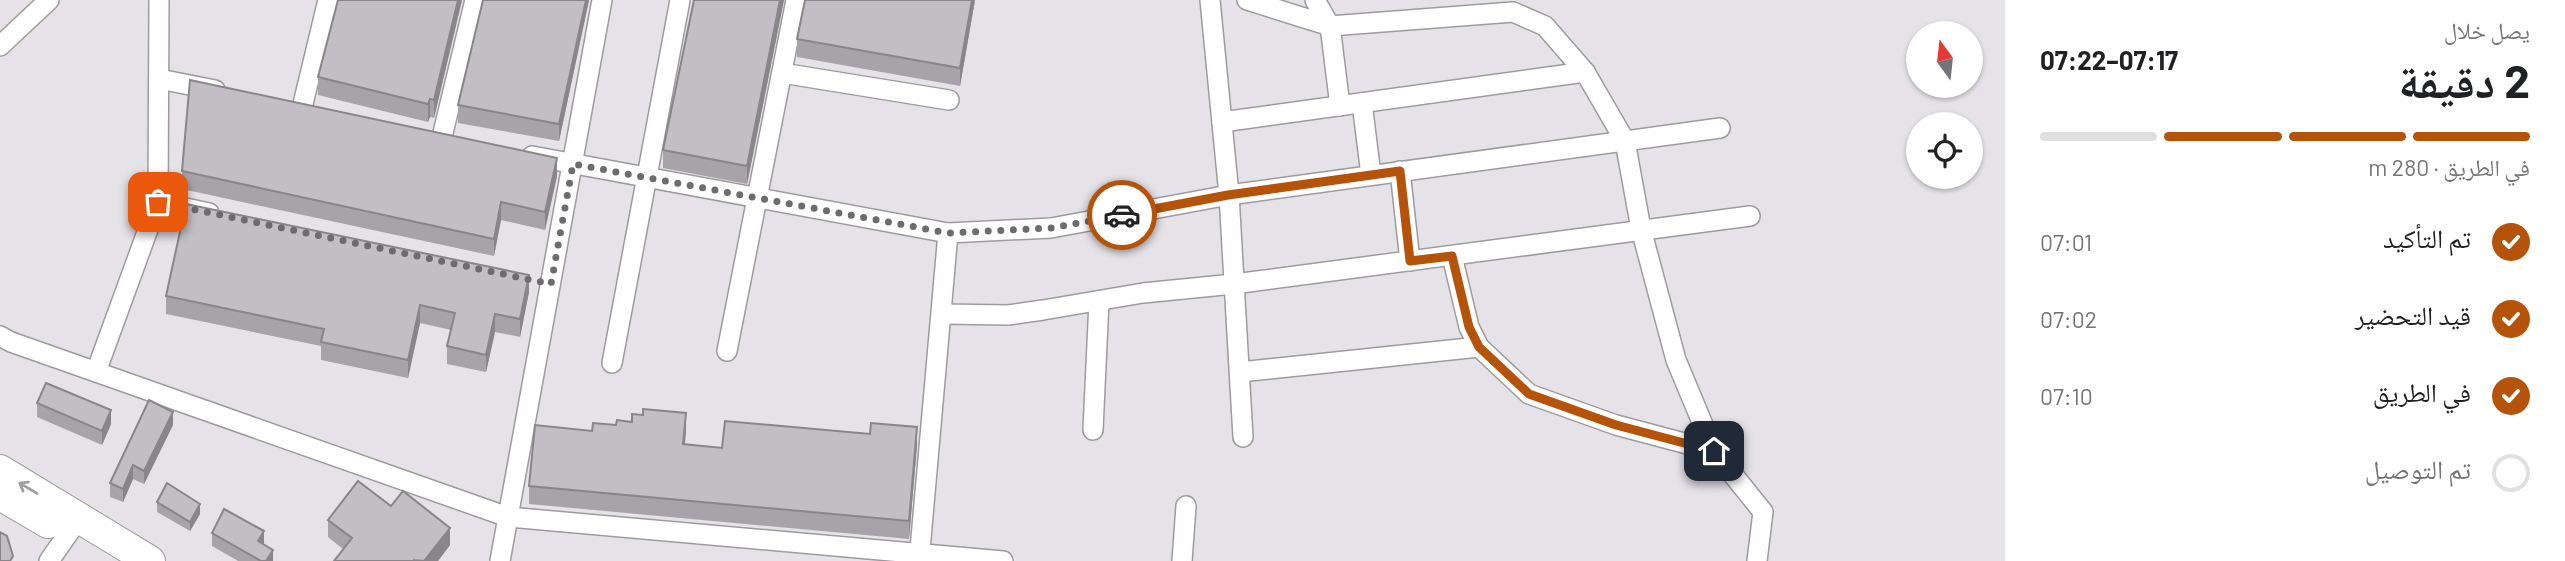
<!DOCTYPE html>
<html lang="ar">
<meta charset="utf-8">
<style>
:root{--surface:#fff;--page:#f2f2f2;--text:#202124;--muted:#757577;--line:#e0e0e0;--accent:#b45309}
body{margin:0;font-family:Barlow,"Noto Naskh Arabic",sans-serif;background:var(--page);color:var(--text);direction:rtl;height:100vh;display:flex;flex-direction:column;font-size:26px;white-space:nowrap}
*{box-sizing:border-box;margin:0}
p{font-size:23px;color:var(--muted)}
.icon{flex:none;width:38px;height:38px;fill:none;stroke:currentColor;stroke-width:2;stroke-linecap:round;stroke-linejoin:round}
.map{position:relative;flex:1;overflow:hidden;direction:ltr}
.side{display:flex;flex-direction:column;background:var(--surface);width:560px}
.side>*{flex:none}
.needle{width:46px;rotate:345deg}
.buttons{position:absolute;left:1906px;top:21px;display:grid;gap:14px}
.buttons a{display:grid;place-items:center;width:77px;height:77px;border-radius:50%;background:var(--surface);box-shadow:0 2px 5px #0004;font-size:35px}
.pin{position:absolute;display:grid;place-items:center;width:60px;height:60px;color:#fff;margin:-30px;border-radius:14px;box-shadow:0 4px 10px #0006}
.courier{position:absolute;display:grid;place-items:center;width:70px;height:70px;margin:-35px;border:5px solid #b45309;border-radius:50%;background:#fff;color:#222;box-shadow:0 2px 9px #0007}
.headline em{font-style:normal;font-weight:700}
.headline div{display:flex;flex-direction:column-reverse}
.headline{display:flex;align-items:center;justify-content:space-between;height:119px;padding:0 35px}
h1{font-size:46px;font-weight:700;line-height:52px}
.bar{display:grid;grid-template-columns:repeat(4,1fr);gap:10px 7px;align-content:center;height:84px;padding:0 35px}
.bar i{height:9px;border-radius:5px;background:var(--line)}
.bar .on{background:var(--accent)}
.bar p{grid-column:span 4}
ol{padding:0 35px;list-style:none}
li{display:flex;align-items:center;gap:21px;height:77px}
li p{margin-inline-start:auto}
li .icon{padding:7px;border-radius:50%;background:var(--accent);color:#fff;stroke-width:4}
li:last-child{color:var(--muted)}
li i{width:38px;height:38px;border:4px solid var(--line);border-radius:50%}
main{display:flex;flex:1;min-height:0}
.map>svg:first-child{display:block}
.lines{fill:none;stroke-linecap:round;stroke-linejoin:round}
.minor-casing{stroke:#9e9b9f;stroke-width:22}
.primary-casing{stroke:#9e9b9f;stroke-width:32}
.minor{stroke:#fff;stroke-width:19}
.primary{stroke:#fff;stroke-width:30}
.wall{fill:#a7a4a9}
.shaded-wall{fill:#888689}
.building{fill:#c2bfc4;stroke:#888689;stroke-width:2}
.oneway{stroke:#a09fa0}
.done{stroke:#6c6b6d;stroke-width:7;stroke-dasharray:0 12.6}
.route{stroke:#b45309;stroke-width:9}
</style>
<main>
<section class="side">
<div class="headline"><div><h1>2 دقيقة</h1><p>يصل خلال</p></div><em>07:17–07:22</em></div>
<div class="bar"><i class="on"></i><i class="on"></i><i class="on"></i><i></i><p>في الطريق · 280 m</p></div>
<ol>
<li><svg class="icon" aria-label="check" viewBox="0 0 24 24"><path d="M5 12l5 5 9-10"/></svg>تم التأكيد<p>07:01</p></li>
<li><svg class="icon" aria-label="check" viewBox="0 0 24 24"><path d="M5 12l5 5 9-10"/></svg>قيد التحضير<p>07:02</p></li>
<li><svg class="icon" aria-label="check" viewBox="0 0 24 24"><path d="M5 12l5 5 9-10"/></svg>في الطريق<p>07:10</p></li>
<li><i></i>تم التوصيل</li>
</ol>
</section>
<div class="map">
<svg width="2005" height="561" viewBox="0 0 2005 561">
<rect width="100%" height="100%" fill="#e6e3e8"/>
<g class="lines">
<defs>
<g id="minor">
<path d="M1210,0L1229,195L1243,437"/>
<path d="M1247,0L1330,26L1513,12L1545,26L1585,72L1625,141L1641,229L1676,360L1714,451L1763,512L1757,561"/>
<path d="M1315,0L1330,26L1340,106"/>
<path d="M0,46L49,0"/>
<path d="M782,73L949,100"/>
<path d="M159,79L215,90"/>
<path d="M1362,103L1371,175"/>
<path d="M302,108L328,0"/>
<path d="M1222,122L1585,72"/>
<path d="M442,137L475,0"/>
<path d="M532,156L948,233L1051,228L1229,195L1720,128"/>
<path d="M1400,171L1410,261"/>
<path d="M158,202L209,213"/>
<path d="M1452,256L1469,327L1479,347L1529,394L1616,425L1714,451"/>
<path d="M942,314L1008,315L1043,310L1143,293L1234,284L1750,216"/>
<path d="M0,336L11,342L508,517L1003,561"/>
<path d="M727,351L796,0"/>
<path d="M612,363L680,0"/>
<path d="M96,372L158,202L159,0"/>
<path d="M1240,372L1479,347"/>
<path d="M1093,430L1099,301"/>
<path d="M49,561L79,518"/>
<path d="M500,561L602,0"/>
<path d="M919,561L948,233"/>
<path d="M1182,561L1186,506"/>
</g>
<g id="primary">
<path d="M0,470L150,561"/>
<path d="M0,495L48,523"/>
</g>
</defs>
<use href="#minor" class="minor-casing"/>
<use href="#primary" class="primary-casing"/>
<use href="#minor" class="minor"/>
<use href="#primary" class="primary"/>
</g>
<g class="wall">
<path d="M338,0H462L434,118L430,117L428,122L318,95V77Z"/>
<path d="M589,0L559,141L458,123V105Z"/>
<path d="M784,0L747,184L663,168V150Z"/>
<path d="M805,0H975L960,86L797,57V39Z"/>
<path d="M182,171L557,176L545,230L501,220L494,256L182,189Z"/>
<path d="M529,292L520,337L495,332L486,372L447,364V346L451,330L420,323L408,378L321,360V346L166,314V296Z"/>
<path d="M37,403L111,424L102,445L37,417Z"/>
<path d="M173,425L144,484L133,479L123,502L110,497V483Z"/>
<path d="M686,430L685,444L722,448L917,445L909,539L529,504V486L592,431Z"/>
<path d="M157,502L200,514L190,531L157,512Z"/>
<path d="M391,506L450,545L438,561H334L343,549L328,537V520Z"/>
<path d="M212,533L264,544L273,561H238L212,546Z"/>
</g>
<g class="shaded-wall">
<path d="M458,0H462L434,118V100Z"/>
<path d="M586,0H589L559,141V124Z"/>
<path d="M780,0H784L747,184V166Z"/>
<path d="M972,0H975L960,86V68Z"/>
<path d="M430,99V117L428,122V104Z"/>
<path d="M557,158V176L545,230V212Z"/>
<path d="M501,202V220L494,256V239Z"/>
<path d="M529,275V292L520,337V319Z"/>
<path d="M420,305V323L408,378V360Z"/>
<path d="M495,314V332L486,372V355Z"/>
<path d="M111,410V424L102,445V431Z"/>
<path d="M173,412V425L144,484V471Z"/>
<path d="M686,413V430L683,462V444Z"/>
<path d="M917,427V445L909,539V521Z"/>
<path d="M133,465V479L123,502V489Z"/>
<path d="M200,504V514L190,531V522Z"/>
<path d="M450,528V545L438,561H424Z"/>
<path d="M264,531V544L258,541Z"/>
<path d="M273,550V561H266Z"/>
</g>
<g class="building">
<path d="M338,0H458L434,100L430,99L428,104L318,77Z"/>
<path d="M483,0H586L559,124L458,105Z"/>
<path d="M694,0H780L747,166L663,150Z"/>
<path d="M805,0H972L960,68L797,39Z"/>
<path d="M190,80L557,158L545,212L501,202L494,239L182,171Z"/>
<path d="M186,204L529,275L520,319L495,314L486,355L447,346L455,313L420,305L408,360L321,342L324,329L166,296Z"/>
<path d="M46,383L111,410L102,431L37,403Z"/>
<path d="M149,400L173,412L144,471L133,465L123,489L110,483Z"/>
<path d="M643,409L686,413L683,444L722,448L725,421L870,434L871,423L917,427L909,521L529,486L535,425L592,431L593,423L616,425L617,420L632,422V414L643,415Z"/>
<path d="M358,481L391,506L403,491L450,528L424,561L414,560V561H334L352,538L328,520Z"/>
<path d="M167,483L200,504L190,522L157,502Z"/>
<path d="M224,509L264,531L258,541L273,550L266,561H261L212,533Z"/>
<path d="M0,532L7,536L13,556L10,561H0Z"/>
</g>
<defs><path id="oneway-shaft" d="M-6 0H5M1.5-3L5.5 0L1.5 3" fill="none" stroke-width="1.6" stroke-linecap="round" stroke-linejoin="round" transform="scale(1.75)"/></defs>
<use class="oneway" href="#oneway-shaft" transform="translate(28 488) rotate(-149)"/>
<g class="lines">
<path class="done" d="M158,202L551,284L573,164L948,233L1051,228L1122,215"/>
<path class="route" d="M1122,215L1228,195L1400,171L1410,261L1452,256L1469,327L1479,347L1529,394L1616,425L1714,451"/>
</g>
</svg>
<div class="buttons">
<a><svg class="needle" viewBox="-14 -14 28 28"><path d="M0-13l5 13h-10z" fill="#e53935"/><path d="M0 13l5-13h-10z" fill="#757577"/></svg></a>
<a><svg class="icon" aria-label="locate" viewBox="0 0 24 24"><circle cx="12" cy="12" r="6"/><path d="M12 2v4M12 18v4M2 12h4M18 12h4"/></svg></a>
</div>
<div class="pin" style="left:158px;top:202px;background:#ea580c"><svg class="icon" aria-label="bag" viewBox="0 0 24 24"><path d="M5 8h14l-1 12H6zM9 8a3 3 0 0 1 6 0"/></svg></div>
<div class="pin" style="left:1714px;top:451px;background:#1f2937"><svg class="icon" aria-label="home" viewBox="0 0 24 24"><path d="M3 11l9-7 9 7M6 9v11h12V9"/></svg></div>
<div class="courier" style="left:1122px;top:215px"><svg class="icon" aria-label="car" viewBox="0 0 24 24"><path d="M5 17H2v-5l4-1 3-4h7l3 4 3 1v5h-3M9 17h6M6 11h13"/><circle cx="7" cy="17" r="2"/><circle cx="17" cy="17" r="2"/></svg></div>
</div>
</main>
